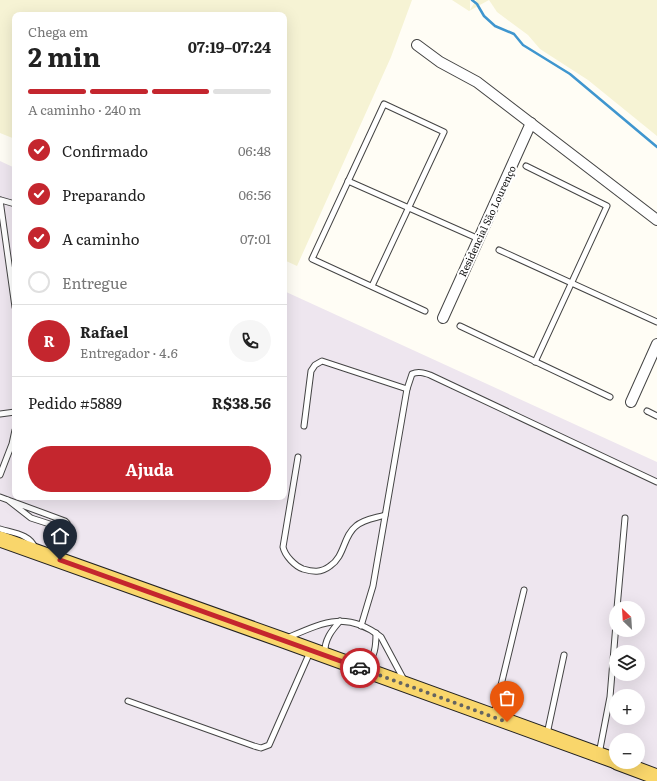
<!DOCTYPE html>
<html lang="pt">
<meta charset="utf-8">
<style>
:root{--surface:#fff;--page:#f6f6f6;--text:#222;--muted:#767676;--line:#e0e0e0;--accent:#c4262e}
body{margin:0;font-family:Literata,serif;background:var(--page);color:var(--text);height:100vh;display:flex;flex-direction:column;font-size:15px;white-space:nowrap}
*{box-sizing:border-box;margin:0}
p{font-size:13px;color:var(--muted)}
.icon{flex:none;width:22px;height:22px;fill:none;stroke:currentColor;stroke-width:2;stroke-linecap:round;stroke-linejoin:round}
.map{position:relative;flex:1;overflow:hidden}
.sheet{position:absolute;left:12px;top:12px;width:275px;height:488px;display:flex;flex-direction:column;background:var(--surface);border-radius:8px;box-shadow:0 4px 16px #0002}
.sheet>*{flex:none}
.needle{width:26px;rotate:335deg}
.controls{position:absolute;left:609px;top:601px;display:grid;gap:8px}
.controls a{display:grid;place-items:center;width:36px;height:36px;border-radius:50%;background:var(--surface);box-shadow:0 4px 16px #0002;font-size:20px}
.pin{position:absolute;display:grid;place-items:center;width:34px;height:34px;color:#fff;margin:-41px -17px;border-radius:50% 50% 50% 0;rotate:-45deg;box-shadow:0 0 4px #0007}
.pin .icon{rotate:45deg}
.courier{position:absolute;display:grid;place-items:center;width:40px;height:40px;margin:-20px;border:3px solid #c4262e;border-radius:50%;background:#fff;color:#222;box-shadow:0 1px 5px #0007}
.headline em{font-style:normal;font-weight:700}
.headline div{display:flex;flex-direction:column-reverse}
.headline{display:flex;align-items:center;justify-content:space-between;height:68px;padding:0 16px}
h1{font-size:26px;font-weight:700;line-height:30px}
.bar{display:grid;grid-template-columns:repeat(4,1fr);gap:6px 4px;align-content:center;height:48px;padding:0 16px}
.bar i{height:5px;border-radius:3px;background:var(--line)}
.bar .current{background:var(--accent)}
.bar p{grid-column:span 4}
.line{display:flex;align-items:center;gap:10px;padding:0 16px;border-top:1px solid var(--line)}
.line div{flex:1}
.round{display:grid;place-items:center;flex:none;width:42px;height:42px;border-radius:21px;background:var(--page)}
ol{padding:0 16px;list-style:none}
li{display:flex;align-items:center;gap:12px;height:44px}
li p{margin-inline-start:auto}
li .icon{padding:4px;border-radius:50%;background:var(--accent);color:#fff;stroke-width:4}
li:last-child{color:var(--muted)}
li i{width:22px;height:22px;border:2px solid var(--line);border-radius:50%}
.primary-button{display:flex;gap:8px;margin-top:auto;padding:8px 16px}
.primary-button a{flex:1;height:46px;border-radius:24px;background:var(--accent);color:#fff;font-size:16px;font-weight:700;line-height:46px;text-align:center}
.map>svg:first-child{display:block}
.industrial{fill:#eee6ef;fill-rule:evenodd}
.farmland{fill:#f6f3d4}
.lines{fill:none;stroke-linecap:round;stroke-linejoin:round}
.stream{stroke:#3f96cf;stroke-width:2.5}
.lane-casing{stroke:#444;stroke-width:7}
.street-casing{stroke:#444;stroke-width:12}
.primary-casing{stroke:#222;stroke-width:17}
.lane{stroke:#fff;stroke-width:5}
.street{stroke:#fff;stroke-width:10}
.primary{stroke:#f9d66b;stroke-width:15}
.done{stroke:#646461;stroke-width:4;stroke-dasharray:0 7.2}
.route{stroke:#c4262e;stroke-width:5}
.labels{text-anchor:middle;stroke-width:4;stroke-linejoin:round;paint-order:stroke}
.street-label{font-size:10px;fill:#111;stroke:#fff}
</style>
<div class="map">
<svg width="657" height="781" viewBox="0 0 657 781">
<rect width="100%" height="100%" fill="#fffdf5"/>
<path class="industrial" d="M0,161L15,168V497H284V291L657,462V781H0ZM616,608H638V630H616ZM616,652H638V674H616ZM616,696H638V718H616ZM616,740H638V762H616Z"/>
<g class="farmland">
<path d="M0,0H412L391,57L297,266L284,260V15H15V139L0,133Z"/>
<path d="M452,0H470V10L476,0H657V136L588,80L540,49L528,35L497,12L489,0L469,11Z"/>
</g>
<g class="lines">
<path class="stream" d="M472,0L477,4L484,16L495,26L514,34L523,45L570,74L657,147"/>
<defs>
<g id="lane">
<path d="M526,166L607,206L535,362"/>
<path d="M348,181L479,239"/>
<path d="M0,200L15,307"/>
<path d="M1,200L15,204"/>
<path d="M499,250L657,322"/>
<path d="M372,286L444,132L384,104L312,259L425,311"/>
<path d="M460,326L610,397"/>
<path d="M647,411L657,416"/>
<path d="M0,414L15,412"/>
<path d="M304,426L311,371L315,365L322,361L407,389"/>
<path d="M298,457L283,547C285,556 295,566 303,569C313,572 321,573 330,566C345,556 343,536 356,526C364,519 376,518 385,515"/>
<path d="M0,475L12,444L15,430"/>
<path d="M0,497L8,500L65,521L67,523L62,528L31,518L8,500"/>
<path d="M0,529C13,533 30,534 35,548"/>
<path d="M617,608L625,518"/>
<path d="M361,626L373,586L407,389L412,374C418,371 424,373 430,375L657,482"/>
<path d="M287,638C322,623 346,610 381,637L404,680"/>
<path d="M325,653C324,640 332,630 340,621"/>
<path d="M365,667C375,657 376,647 376,633"/>
<path d="M128,701L254,746L261,748L269,745L310,652"/>
<path d="M494,714L524,590"/>
<path d="M547,734L564,655"/>
<path d="M599,754L610,697L616,624"/>
</g>
<g id="street">
<path d="M417,45L440,62L477,82L657,220"/>
<path d="M443,318L531,123"/>
<path d="M631,402L657,344"/>
</g>
<g id="primary">
<path d="M0,539L283,640L616,761"/>
<path d="M617,762L657,777"/>
</g>
</defs>
<use href="#lane" class="lane-casing"/>
<use href="#street" class="street-casing"/>
<use href="#primary" class="primary-casing"/>
<use href="#lane" class="lane"/>
<use href="#street" class="street"/>
<use href="#primary" class="primary"/>
</g>
<g class="lines">
<path class="done" d="M360,668L507,722"/>
<path class="route" d="M60,560L360,668"/>
</g>
<g class="labels">
<g class="street-label">
<text transform="translate(487 221) rotate(-65)" y="4">Residencial São Lourenço</text>
</g>
</g>
</svg>
<div class="controls">
<a><svg class="needle" viewBox="-14 -14 28 28"><path d="M0-13l5 13h-10z" fill="#e53935"/><path d="M0 13l5-13h-10z" fill="#767676"/></svg></a>
<a><svg class="icon" aria-label="layers" viewBox="0 0 24 24"><path d="M12 4l9 5-9 5-9-5zM3 14l9 5 9-5"/></svg></a>
<a>+</a>
<a>−</a>
</div>
<div class="pin" style="left:507px;top:722px;background:#ea580c"><svg class="icon" aria-label="bag" viewBox="0 0 24 24"><path d="M5 8h14l-1 12H6zM9 8a3 3 0 0 1 6 0"/></svg></div>
<div class="pin" style="left:60px;top:560px;background:#1f2937"><svg class="icon" aria-label="home" viewBox="0 0 24 24"><path d="M3 11l9-7 9 7M6 9v11h12V9"/></svg></div>
<div class="courier" style="left:360px;top:668px"><svg class="icon" aria-label="car" viewBox="0 0 24 24"><path d="M5 17H2v-5l4-1 3-4h7l3 4 3 1v5h-3M9 17h6M6 11h13"/><circle cx="7" cy="17" r="2"/><circle cx="17" cy="17" r="2"/></svg></div>
<section class="sheet">
<div class="headline"><div><h1>2 min</h1><p>Chega em</p></div><em>07:19–07:24</em></div>
<div class="bar"><i class="current"></i><i class="current"></i><i class="current"></i><i></i><p>A caminho · 240 m</p></div>
<ol>
<li><svg class="icon" aria-label="check" viewBox="0 0 24 24"><path d="M5 12l5 5 9-10"/></svg>Confirmado<p>06:48</p></li>
<li><svg class="icon" aria-label="check" viewBox="0 0 24 24"><path d="M5 12l5 5 9-10"/></svg>Preparando<p>06:56</p></li>
<li><svg class="icon" aria-label="check" viewBox="0 0 24 24"><path d="M5 12l5 5 9-10"/></svg>A caminho<p>07:01</p></li>
<li><i></i>Entregue</li>
</ol>
<div class="line" style="height:72px"><b class="round" style="background:var(--accent);color:#fff">R</b><div><b>Rafael</b><p>Entregador · 4.6</p></div><a class="round"><svg class="icon" aria-label="phone" viewBox="0 0 24 24"><path d="M5 4h4l2 5-3 2q2 4 5 5l2-3 5 2v4C11 20 4 13 5 4z"/></svg></a></div>
<div class="line" style="height:52px"><div>Pedido #5889</div><b>R$38.56</b></div>
<div class="primary-button"><a>Ajuda</a></div>
</section>
</div>
